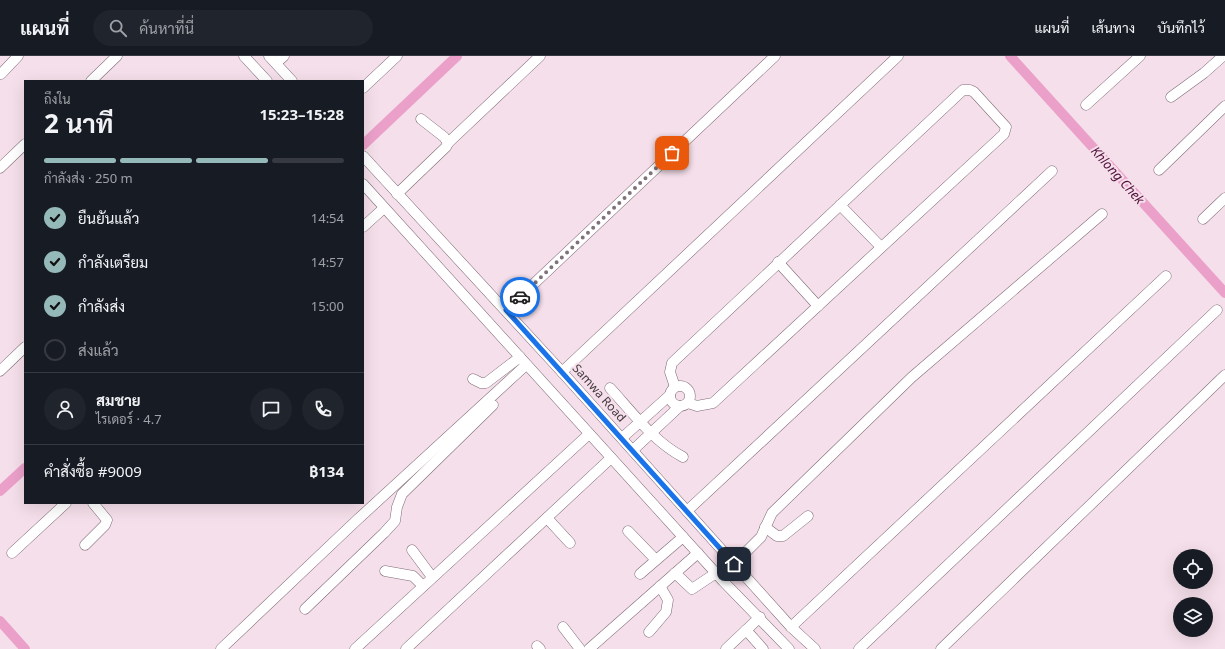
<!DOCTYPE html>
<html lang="th">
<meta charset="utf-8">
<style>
:root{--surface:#171b24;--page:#20242c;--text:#f1f3f6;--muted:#9ea1a6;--line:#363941;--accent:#95b8b8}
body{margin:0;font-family:"Noto Sans",Sarabun,sans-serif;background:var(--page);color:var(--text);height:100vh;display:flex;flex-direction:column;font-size:15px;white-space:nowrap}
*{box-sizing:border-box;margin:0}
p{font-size:13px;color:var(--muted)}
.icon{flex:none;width:22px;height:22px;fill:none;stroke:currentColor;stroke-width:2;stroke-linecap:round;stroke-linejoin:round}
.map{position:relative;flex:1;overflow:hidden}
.details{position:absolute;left:24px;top:24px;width:340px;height:424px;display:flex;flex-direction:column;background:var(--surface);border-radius:0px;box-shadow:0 4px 16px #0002}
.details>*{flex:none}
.fabs{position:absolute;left:1173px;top:493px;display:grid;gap:8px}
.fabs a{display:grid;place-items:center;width:40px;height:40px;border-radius:50%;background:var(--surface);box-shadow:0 4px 16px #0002;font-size:20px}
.pin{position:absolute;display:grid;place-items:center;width:34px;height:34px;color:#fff;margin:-17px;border-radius:8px;box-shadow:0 2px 6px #0006}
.courier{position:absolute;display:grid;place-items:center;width:40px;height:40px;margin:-20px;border:3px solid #1a73e8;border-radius:50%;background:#fff;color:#222;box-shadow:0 1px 5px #0007}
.headline em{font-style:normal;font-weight:700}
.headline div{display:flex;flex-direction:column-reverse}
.headline{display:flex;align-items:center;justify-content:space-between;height:68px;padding:0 20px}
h1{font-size:26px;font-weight:700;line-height:30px}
.bar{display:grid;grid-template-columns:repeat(4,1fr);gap:6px 4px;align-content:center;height:48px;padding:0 20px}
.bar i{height:5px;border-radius:3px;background:var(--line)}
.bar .selected{background:var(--accent)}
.bar p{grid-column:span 4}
.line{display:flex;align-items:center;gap:10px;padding:0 20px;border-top:1px solid var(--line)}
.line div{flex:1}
.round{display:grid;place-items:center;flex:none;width:42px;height:42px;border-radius:21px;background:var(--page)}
ol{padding:0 20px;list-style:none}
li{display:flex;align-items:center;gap:12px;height:44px}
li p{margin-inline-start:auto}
li .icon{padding:4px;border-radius:50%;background:var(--accent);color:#111;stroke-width:4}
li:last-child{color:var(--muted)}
li i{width:22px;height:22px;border:2px solid var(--line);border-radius:50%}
header{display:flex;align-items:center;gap:24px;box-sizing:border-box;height:56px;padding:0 20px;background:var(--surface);border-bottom:1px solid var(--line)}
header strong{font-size:19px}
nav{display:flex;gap:22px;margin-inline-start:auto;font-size:14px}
.search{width:280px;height:36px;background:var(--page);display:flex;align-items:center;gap:10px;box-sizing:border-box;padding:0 14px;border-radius:22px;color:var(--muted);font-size:15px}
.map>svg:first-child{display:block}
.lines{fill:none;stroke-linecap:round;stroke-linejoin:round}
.canal{stroke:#eba0ca;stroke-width:10}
.minor-casing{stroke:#7e6a75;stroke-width:11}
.minor{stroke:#fff;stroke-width:10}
.done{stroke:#80727a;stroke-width:4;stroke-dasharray:0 7.2}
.route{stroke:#1a73e8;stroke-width:5}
.labels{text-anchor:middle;stroke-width:4;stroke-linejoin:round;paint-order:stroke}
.street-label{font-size:12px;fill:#41383d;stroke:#f5dfea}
.water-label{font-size:13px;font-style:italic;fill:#4f0e39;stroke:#f5dfea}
</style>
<header>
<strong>แผนที่</strong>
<div class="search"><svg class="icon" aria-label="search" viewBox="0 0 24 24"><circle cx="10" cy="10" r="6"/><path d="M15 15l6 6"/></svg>ค้นหาที่นี่</div>
<nav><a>แผนที่</a><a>เส้นทาง</a><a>บันทึกไว้</a></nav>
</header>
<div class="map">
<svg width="1225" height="593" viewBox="0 0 1225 593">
<rect width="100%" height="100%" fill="#f5dfea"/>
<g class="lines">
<g class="canal">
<path d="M1010,0L1225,237"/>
<path d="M363,89L457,0"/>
<path d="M0,435L25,412"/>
<path d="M0,565L25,593"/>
</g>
<defs>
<g id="minor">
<path d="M244,0L267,25"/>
<path d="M269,0L292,25"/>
<path d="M276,7L284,0"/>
<path d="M1,18L18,0"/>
<path d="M91,25L117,0"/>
<path d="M363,32L397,0"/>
<path d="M1171,41L1204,17L1223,0"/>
<path d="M1086,49L1140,0"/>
<path d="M448,87L540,0"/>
<path d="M363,100L562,316L791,571L815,593"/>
<path d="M0,112L25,88"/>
<path d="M1159,114L1225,50"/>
<path d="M363,128L723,525L789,593"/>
<path d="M397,138L446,91L448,87L444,81L421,63"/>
<path d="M840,149L881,191"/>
<path d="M1203,163L1225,142"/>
<path d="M363,171L384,152"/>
<path d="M778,206L818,250"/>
<path d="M506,254L775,0"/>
<path d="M0,315L25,291"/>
<path d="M562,316L898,0"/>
<path d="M473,323L481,327H486L520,301"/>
<circle cx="680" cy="340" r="10"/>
<path d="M675,331L670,316L672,307L963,34H970L974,36L1006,71L1004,78L713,347L697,350L688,347"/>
<path d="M610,332C632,356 654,386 683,401"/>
<path d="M622,382L670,339"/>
<path d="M633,394L680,350"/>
<path d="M687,455L1052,115"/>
<path d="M547,462L570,487"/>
<path d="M765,471L777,480H783L808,460"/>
<path d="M628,475L656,504"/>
<path d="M85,489L105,469L107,464L93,447"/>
<path d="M412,494L432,521"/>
<path d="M12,497L66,447"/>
<path d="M734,508L761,481L772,457L912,321L1102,158"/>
<path d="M385,515L413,520L423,530"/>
<path d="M675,517L692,533L716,517"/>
<path d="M640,518L683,481"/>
<path d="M305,553L384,477L395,465L397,451L402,438L493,349"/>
<path d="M563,571L580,593"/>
<path d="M791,571L1166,220"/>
<path d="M746,574L763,593"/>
<path d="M649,576L666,556L668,544L660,530"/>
<path d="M537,590L540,593"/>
<path d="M221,593L357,464L526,309"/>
<path d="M355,593L589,378"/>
<path d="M406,593L611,402"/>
<path d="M589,593L698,497"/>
<path d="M726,593L760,561"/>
<path d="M859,593L1217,254"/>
<path d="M941,593L1225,319"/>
</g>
</defs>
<use href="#minor" class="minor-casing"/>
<use href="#minor" class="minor"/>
</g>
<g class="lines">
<path class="done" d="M520,241L672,97"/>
<path class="route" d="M520,241L506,254L734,508"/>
</g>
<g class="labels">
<g class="street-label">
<text transform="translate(599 337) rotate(48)" y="4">Samwa Road</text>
</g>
<g class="water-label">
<text transform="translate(1118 119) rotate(48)" y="5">Khlong Chek</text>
</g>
</g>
</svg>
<div class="fabs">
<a><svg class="icon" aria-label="locate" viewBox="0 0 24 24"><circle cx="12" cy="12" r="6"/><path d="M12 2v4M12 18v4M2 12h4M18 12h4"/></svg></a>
<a><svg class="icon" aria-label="layers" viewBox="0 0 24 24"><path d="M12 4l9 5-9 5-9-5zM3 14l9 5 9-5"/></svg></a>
</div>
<div class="pin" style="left:672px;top:97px;background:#ea580c"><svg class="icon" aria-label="bag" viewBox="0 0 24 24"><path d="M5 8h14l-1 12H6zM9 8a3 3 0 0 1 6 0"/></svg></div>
<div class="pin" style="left:734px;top:508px;background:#1f2937"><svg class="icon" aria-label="home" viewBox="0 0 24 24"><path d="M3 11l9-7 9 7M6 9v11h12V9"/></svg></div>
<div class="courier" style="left:520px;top:241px"><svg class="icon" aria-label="car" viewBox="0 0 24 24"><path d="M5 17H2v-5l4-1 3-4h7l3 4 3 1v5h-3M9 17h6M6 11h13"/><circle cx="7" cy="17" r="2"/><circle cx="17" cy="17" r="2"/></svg></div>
<section class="details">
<div class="headline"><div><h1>2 นาที</h1><p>ถึงใน</p></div><em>15:23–15:28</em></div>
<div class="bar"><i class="selected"></i><i class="selected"></i><i class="selected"></i><i></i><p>กำลังส่ง · 250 m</p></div>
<ol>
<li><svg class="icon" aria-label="check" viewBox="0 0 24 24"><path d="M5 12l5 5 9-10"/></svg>ยืนยันแล้ว<p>14:54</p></li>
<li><svg class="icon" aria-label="check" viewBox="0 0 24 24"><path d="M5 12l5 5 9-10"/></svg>กำลังเตรียม<p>14:57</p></li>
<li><svg class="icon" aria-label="check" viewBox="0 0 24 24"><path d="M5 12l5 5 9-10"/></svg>กำลังส่ง<p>15:00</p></li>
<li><i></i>ส่งแล้ว</li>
</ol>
<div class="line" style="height:72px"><a class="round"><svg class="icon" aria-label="person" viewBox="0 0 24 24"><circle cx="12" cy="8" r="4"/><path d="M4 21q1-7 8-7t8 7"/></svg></a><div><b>สมชาย</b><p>ไรเดอร์ · 4.7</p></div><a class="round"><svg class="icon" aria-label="chat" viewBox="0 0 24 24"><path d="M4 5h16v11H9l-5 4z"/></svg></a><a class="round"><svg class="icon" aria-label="phone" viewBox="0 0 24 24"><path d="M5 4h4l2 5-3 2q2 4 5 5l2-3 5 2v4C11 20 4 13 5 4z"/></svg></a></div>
<div class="line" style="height:52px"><div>คำสั่งซื้อ #9009</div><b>฿134</b></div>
</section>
</div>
